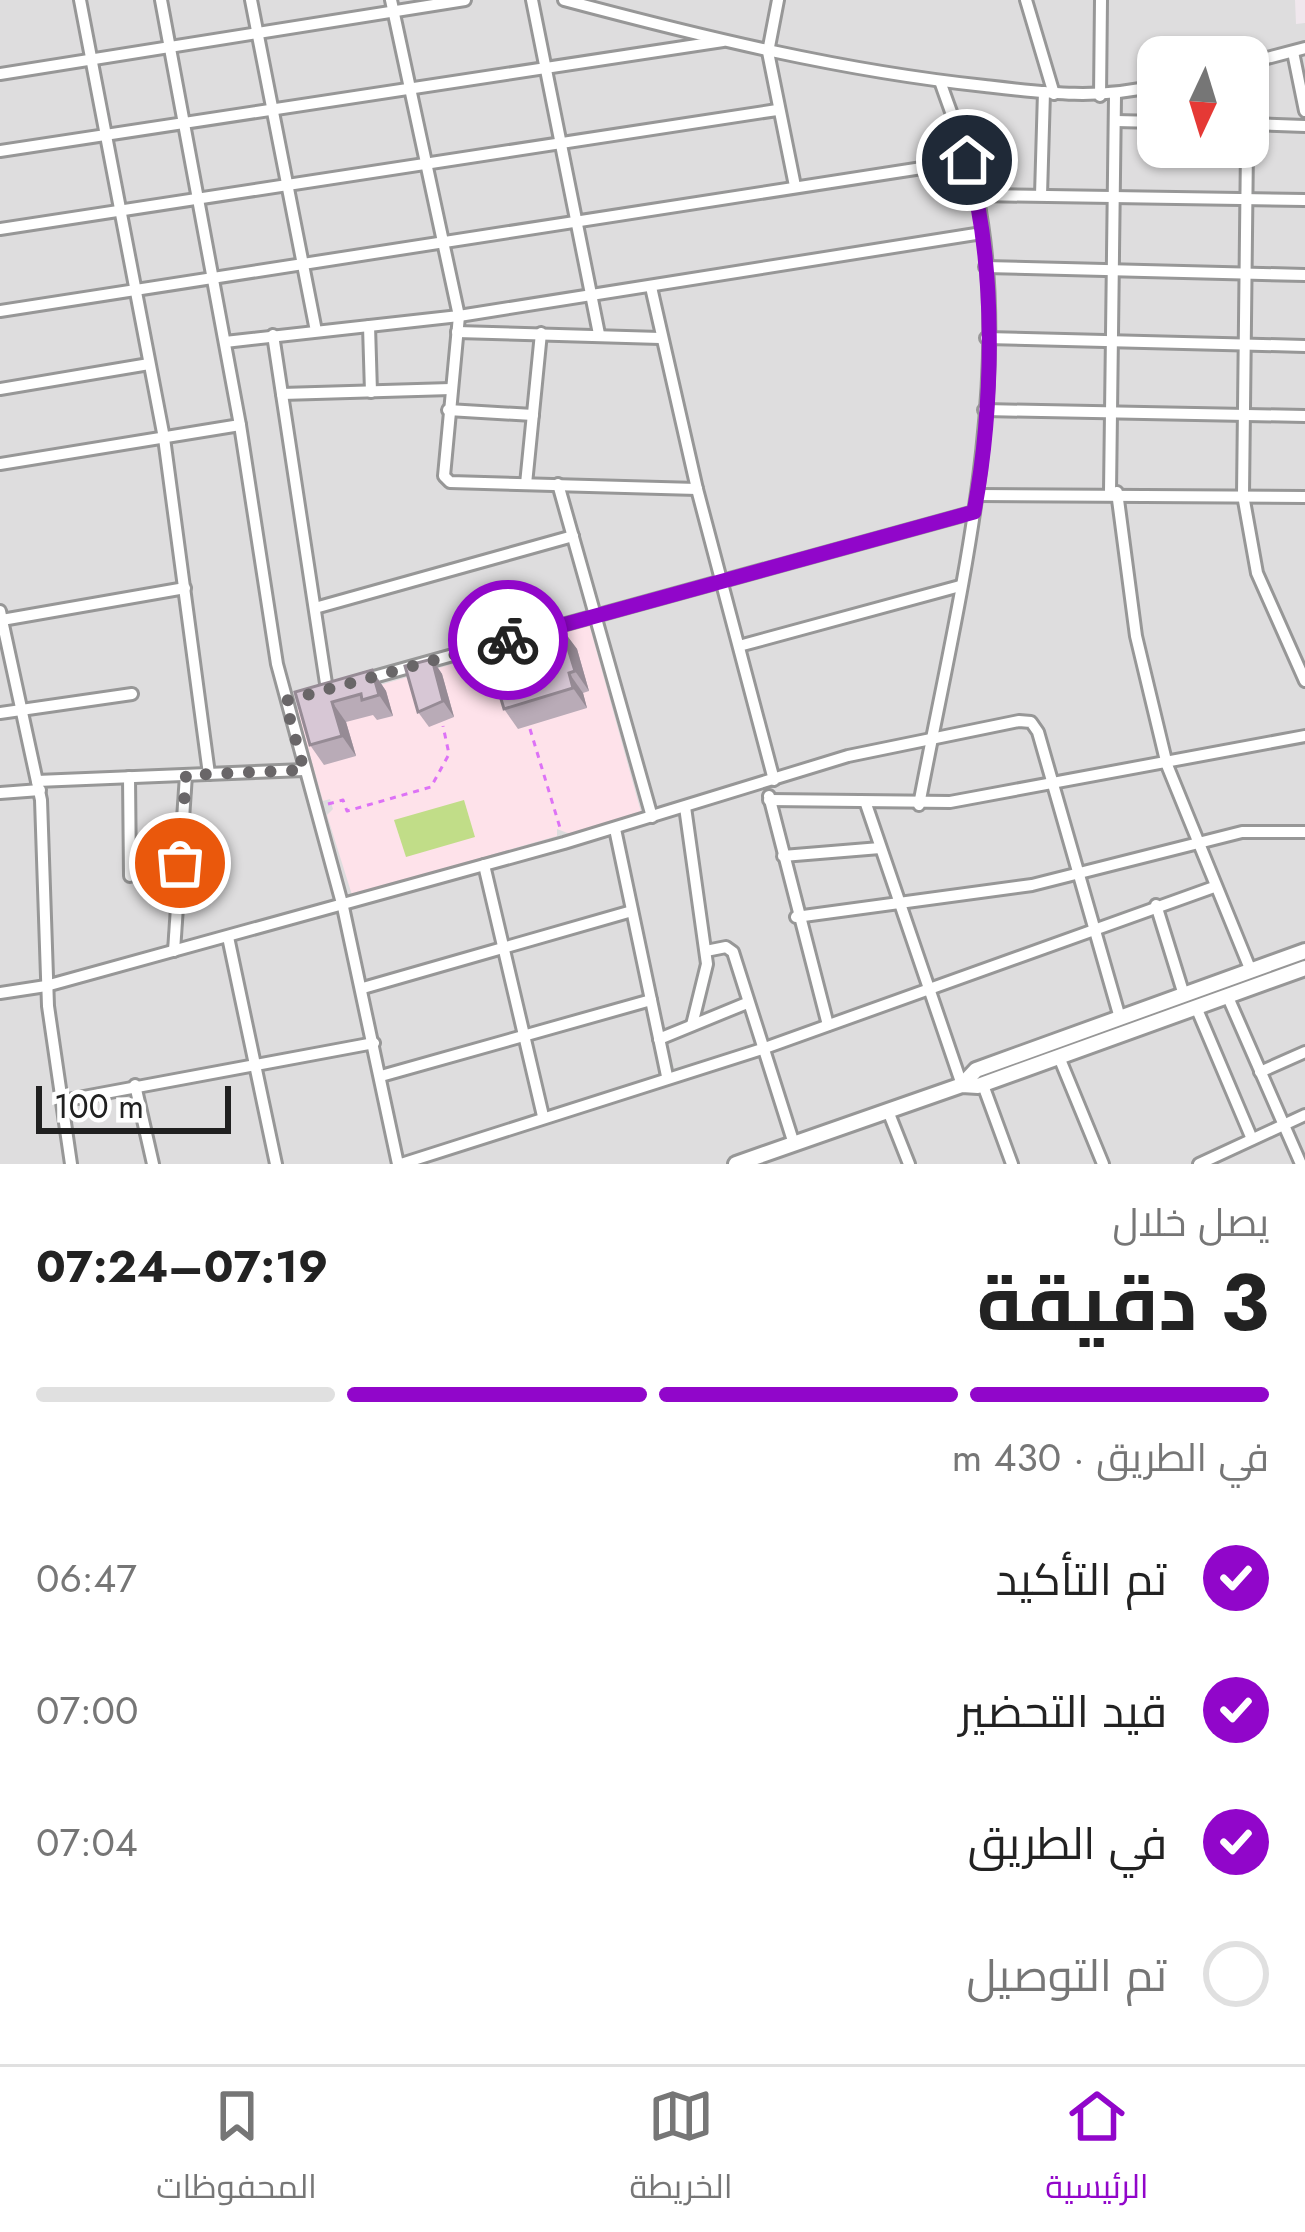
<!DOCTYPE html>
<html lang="ar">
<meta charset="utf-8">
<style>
:root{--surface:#fff;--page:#f6f6f6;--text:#222;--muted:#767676;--line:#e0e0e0;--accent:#9106ca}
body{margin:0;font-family:Jost,Cairo,sans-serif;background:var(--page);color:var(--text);direction:rtl;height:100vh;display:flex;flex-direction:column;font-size:45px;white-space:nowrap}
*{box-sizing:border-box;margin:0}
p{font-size:39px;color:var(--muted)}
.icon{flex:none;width:66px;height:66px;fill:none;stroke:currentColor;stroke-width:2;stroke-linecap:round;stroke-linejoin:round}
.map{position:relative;height:1164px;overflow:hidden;direction:ltr}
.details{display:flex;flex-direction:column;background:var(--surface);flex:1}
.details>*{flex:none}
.needle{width:78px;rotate:184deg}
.fabs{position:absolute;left:1137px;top:36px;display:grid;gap:24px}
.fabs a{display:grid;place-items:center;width:132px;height:132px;border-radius:24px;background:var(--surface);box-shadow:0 3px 9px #0004;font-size:60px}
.scale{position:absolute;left:36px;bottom:30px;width:195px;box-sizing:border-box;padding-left:12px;border:6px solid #202020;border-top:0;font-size:33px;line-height:42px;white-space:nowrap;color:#202020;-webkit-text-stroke:9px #fff;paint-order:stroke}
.pin{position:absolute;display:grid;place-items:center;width:102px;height:102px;color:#fff;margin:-51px;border:6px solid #fff;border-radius:50%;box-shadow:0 3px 12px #0007}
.courier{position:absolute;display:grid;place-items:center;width:120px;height:120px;margin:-60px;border:9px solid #9106ca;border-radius:50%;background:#fff;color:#222;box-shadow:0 3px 15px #0007}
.headline em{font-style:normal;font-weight:700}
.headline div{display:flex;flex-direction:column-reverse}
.headline{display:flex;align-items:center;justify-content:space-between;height:204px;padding:0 36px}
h1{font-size:78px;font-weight:700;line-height:90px}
.bar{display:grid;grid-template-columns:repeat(4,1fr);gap:18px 12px;align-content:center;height:144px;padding:0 36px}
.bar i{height:15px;border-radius:9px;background:var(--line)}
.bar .current{background:var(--accent)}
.bar p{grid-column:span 4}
ol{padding:0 36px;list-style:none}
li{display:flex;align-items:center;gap:36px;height:132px}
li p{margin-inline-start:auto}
li .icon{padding:12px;border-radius:50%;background:var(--accent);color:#fff;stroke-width:4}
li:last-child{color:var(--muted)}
li i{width:66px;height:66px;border:6px solid var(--line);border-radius:50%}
.tabs{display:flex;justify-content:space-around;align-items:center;height:168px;border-top:3px solid var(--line);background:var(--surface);font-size:33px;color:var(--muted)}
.tabs a{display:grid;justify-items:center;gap:6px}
.tabs .current{color:var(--accent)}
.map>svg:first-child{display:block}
.residential{fill:#deddde;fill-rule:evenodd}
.education{fill:#fee2ea}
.pitch{fill:#c1dd88}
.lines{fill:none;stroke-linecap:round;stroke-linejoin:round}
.minor-casing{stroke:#979797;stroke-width:16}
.tertiary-casing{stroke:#979797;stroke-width:20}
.path{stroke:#dd72f6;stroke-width:3;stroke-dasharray:6 6;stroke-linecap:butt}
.minor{stroke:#fff;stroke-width:10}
.tertiary{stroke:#fff;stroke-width:14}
.wall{fill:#b9abb7}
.shaded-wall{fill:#968b95}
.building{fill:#d7c7d5;stroke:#968b95;stroke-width:3}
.done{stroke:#696668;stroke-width:12;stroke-dasharray:0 21.6}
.route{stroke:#9106ca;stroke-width:15}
</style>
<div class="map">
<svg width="1305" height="1164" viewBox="0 0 1305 1164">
<rect width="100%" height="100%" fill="#f0e7ed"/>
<path class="residential" d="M0,0H1295L1296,24L1305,23V1164H0ZM1158,57H1248V147H1158Z"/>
<path class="education" d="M589,624L641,812L570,834L557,829V836L352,895L327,815L333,809L330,799L323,801L297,709L470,659L475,663L484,654Z"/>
<path class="pitch" d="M464,800L475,837L406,857L394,820Z"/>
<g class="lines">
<defs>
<g id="minor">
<path d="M80,0L164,438L209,774"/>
<path d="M161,0L240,425L277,664L343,907L398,1164"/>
<path d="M251,0L316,331"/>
<path d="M391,0L459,316L444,476L450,482L697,489"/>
<path d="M532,0L599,334"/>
<path d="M564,0C703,37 842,71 985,86C1045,93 1100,100 1158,85"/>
<path d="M778,0L768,52L795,186"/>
<path d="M1026,0L1054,94"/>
<path d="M1293,52L1305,111"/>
<path d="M1248,63L1305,48"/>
<path d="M0,74L465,0"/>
<path d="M1100,96L1101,0"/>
<path d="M1248,110L1251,62"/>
<path d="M1116,121L1158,122"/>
<path d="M1248,124L1305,126"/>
<path d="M1247,147L1243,495L1257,573L1305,681"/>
<path d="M0,151L723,41"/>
<path d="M977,195L1305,200"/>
<path d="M1041,195L1044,92"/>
<path d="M0,229L777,110"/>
<path d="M985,267L1305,275"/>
<path d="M651,287L697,489L774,780"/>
<path d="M0,311L967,161"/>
<path d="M369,326L371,392"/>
<path d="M457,332L660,338"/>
<path d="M273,335L327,690"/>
<path d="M986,338L1305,346"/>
<path d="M225,342L459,316L982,233"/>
<path d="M0,389L149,364"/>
<path d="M282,394L451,389"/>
<path d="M448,410L533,415"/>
<path d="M984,410L1305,416"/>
<path d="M0,464L240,425"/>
<path d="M526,484L541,333"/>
<path d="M558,484L652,817"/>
<path d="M1110,492L1115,96"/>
<path d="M1117,492L1136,636L1167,765L1251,971"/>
<path d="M977,495L1305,497"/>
<path d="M315,608L573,536"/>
<path d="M0,611L41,800L48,1006L71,1164"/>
<path d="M2,620L185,588"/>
<path d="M537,632L974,512"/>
<path d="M739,646L960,586"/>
<path d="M363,680L496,643"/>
<path d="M0,713L132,694"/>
<path d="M129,777L130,876"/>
<path d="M37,781L304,770"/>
<path d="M0,793L40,790"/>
<path d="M769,796L828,1025"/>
<path d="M769,800L950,802L1305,736"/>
<path d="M866,804L962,1085"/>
<path d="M919,805C954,618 1016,385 977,195C969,157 953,119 940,81"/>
<path d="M685,807L707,964L692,1025"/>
<path d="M615,829L667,1076"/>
<path d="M783,856L880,848"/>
<path d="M484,865L543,1116"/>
<path d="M1156,905L1184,995"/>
<path d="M796,917L1032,885L1242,832H1305"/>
<path d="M228,937L276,1164"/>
<path d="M174,951L186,775"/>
<path d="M706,951L726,947L733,952L794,1144"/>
<path d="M363,988L632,911"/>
<path d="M0,993L46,986L564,843L848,756L1019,721L1031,722L1038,732L1120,1018"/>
<path d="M1227,995L1301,1164"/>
<path d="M1196,1007L1252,1139"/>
<path d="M659,1039L747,1003"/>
<path d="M1059,1057L1103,1164"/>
<path d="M1260,1072L1305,1052"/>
<path d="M381,1076L651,1000"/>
<path d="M135,1085L153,1164"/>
<path d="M983,1085L1012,1164"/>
<path d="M62,1101L374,1043"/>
<path d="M888,1111L909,1164"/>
<path d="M401,1164L762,1049L1214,887"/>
<path d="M1199,1164L1305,1115"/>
</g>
<g id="tertiary">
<path d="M962,1085L976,1070L1305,951"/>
<path d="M736,1164L962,1085L978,1086L1305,968"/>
</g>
</defs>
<use href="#minor" class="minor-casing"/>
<use href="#tertiary" class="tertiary-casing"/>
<g class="path">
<path d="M530,729L561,831"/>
<path d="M328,804L343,800L347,811L431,787L449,754L443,726"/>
</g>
<use href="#minor" class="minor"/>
<use href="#tertiary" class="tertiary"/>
</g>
<g class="wall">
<path d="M562,629L577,649L589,691L583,693L587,708L518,729L504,709L548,633Z"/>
<path d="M432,659L442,674L454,717L429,727L418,712Z"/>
<path d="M372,670L386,691L393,716L377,720L373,715L346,722L356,756L324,765L310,745L295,692Z"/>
</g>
<g class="shaded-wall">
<path d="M562,629L577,649L589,691L575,671Z"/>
<path d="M432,659L442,674L454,717L443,701Z"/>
<path d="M372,670L386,691L393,716L379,695Z"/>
<path d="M569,673L583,693L587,708L573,688Z"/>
<path d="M332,702L346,722L356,756L342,736Z"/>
</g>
<g class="building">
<path d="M544,628L546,634L562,629L575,671L569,673L573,688L504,709L485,646Z"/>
<path d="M432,659L443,701L418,712L405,666Z"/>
<path d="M372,670L379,695L362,700L361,694L332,702L342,736L310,745L295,692Z"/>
</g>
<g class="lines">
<path class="done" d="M180,863L186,775L304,770L285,701L508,640"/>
<path class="route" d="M508,640L974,512C994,406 997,264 967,160"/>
</g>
</svg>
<div class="fabs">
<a><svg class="needle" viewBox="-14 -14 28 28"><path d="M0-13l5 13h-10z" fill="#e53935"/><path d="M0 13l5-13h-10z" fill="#767676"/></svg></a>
</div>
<div class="scale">100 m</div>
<div class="pin" style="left:180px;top:863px;background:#ea580c"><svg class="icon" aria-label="bag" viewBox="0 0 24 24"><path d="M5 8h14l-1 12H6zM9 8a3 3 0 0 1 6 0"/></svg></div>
<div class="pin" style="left:967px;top:160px;background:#1f2937"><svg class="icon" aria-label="home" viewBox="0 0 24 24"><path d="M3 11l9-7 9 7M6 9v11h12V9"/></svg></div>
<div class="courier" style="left:508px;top:640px"><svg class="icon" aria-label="bike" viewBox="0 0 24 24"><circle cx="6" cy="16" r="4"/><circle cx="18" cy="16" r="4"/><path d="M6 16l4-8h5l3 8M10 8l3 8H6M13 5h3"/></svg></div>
</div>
<section class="details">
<div class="headline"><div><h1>3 دقيقة</h1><p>يصل خلال</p></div><em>07:19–07:24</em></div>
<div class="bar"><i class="current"></i><i class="current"></i><i class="current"></i><i></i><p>في الطريق · 430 m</p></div>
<ol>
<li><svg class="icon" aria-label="check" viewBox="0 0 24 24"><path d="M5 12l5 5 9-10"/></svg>تم التأكيد<p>06:47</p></li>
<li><svg class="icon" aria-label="check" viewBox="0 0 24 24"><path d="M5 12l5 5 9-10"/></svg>قيد التحضير<p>07:00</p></li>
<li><svg class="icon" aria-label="check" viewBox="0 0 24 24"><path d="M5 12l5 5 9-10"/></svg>في الطريق<p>07:04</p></li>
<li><i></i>تم التوصيل</li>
</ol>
</section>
<nav class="tabs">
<a class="current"><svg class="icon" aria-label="home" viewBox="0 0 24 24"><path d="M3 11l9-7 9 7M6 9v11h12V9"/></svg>الرئيسية</a>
<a><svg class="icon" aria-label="map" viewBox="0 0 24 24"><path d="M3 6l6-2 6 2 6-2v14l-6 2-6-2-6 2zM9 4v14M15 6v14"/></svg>الخريطة</a>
<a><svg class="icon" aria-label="saved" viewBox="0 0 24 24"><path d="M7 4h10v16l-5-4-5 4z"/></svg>المحفوظات</a>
</nav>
